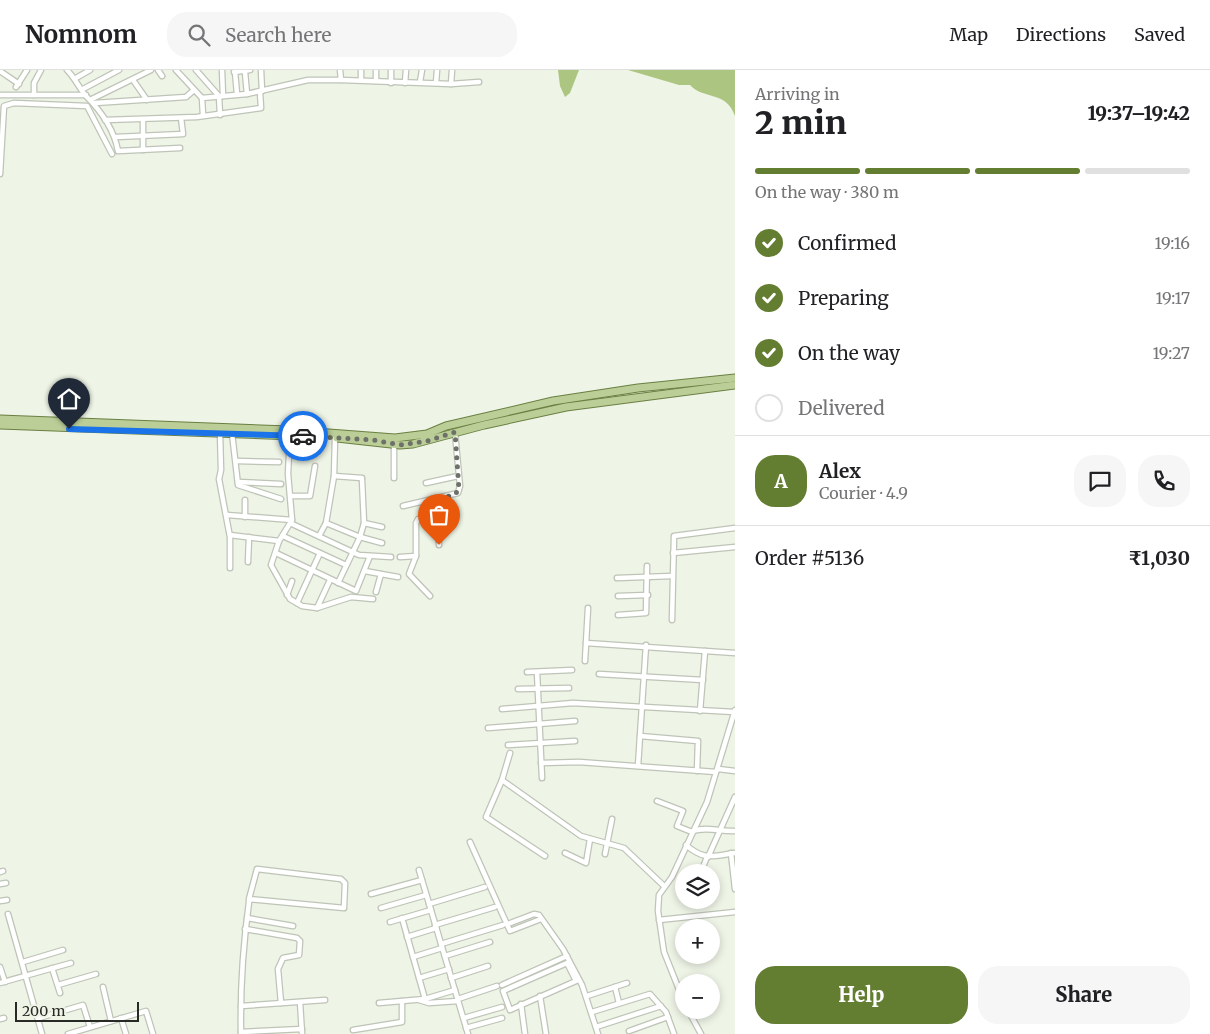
<!DOCTYPE html>
<meta charset="utf-8">
<style>
:root{--surface:#fff;--page:#f6f6f6;--text:#202124;--muted:#757577;--line:#e0e0e0;--accent:#637d31}
body{margin:0;font-family:Merriweather,serif;background:var(--page);color:var(--text);height:100vh;display:flex;flex-direction:column;font-size:19px;white-space:nowrap}
*{box-sizing:border-box;margin:0}
p{font-size:16px;color:var(--muted)}
.icon{flex:none;width:28px;height:28px;fill:none;stroke:currentColor;stroke-width:2;stroke-linecap:round;stroke-linejoin:round}
.map{position:relative;flex:1;overflow:hidden}
.panel{display:flex;flex-direction:column;background:var(--surface);width:475px}
.panel>*{flex:none}
.tools{position:absolute;left:675px;top:794px;display:grid;gap:10px}
.tools a{display:grid;place-items:center;width:45px;height:45px;border-radius:50%;background:var(--surface);box-shadow:0 2px 8px #0003;font-size:25px}
.scale{position:absolute;left:15px;bottom:12px;width:124px;box-sizing:border-box;padding-left:5px;border:2px solid #282a25;border-top:0;font-size:14px;line-height:18px;white-space:nowrap;color:#282a25;-webkit-text-stroke:4px #eef4e6;paint-order:stroke}
.pin{position:absolute;display:grid;place-items:center;width:42px;height:42px;color:#fff;margin:-51px -21px;border-radius:50% 50% 50% 0;rotate:-45deg;box-shadow:0 0 5px #0007}
.pin .icon{rotate:45deg}
.courier{position:absolute;display:grid;place-items:center;width:50px;height:50px;margin:-25px;border:4px solid #1a73e8;border-radius:50%;background:#fff;color:#222;box-shadow:0 1px 6px #0007}
.summary em{font-style:normal;font-weight:800}
.summary div{display:flex;flex-direction:column-reverse}
.summary{display:flex;align-items:center;justify-content:space-between;height:85px;padding:0 20px}
h1{font-size:32px;font-weight:800;line-height:38px}
.bar{display:grid;grid-template-columns:repeat(4,1fr);gap:8px 5px;align-content:center;height:60px;padding:0 20px}
.bar i{height:6px;border-radius:4px;background:var(--line)}
.bar .current{background:var(--accent)}
.bar p{grid-column:span 4}
.line{display:flex;align-items:center;gap:12px;padding:0 20px;border-top:1px solid var(--line)}
.line div{flex:1}
.round{display:grid;place-items:center;flex:none;width:52px;height:52px;border-radius:20px;background:var(--page)}
ol{padding:0 20px;list-style:none}
li{display:flex;align-items:center;gap:15px;height:55px}
li p{margin-inline-start:auto}
li .icon{padding:5px;border-radius:50%;background:var(--accent);color:#fff;stroke-width:4}
li:last-child{color:var(--muted)}
li i{width:28px;height:28px;border:2px solid var(--line);border-radius:50%}
.primary-button{display:flex;gap:10px;margin-top:auto;padding:10px 20px}
.primary-button a{flex:1;height:58px;border-radius:20px;background:var(--accent);color:#fff;font-size:20px;font-weight:800;line-height:58px;text-align:center}
.primary-button a+a{background:var(--page);color:var(--text)}
header{display:flex;align-items:center;gap:30px;box-sizing:border-box;height:70px;padding:0 25px;background:var(--surface);border-bottom:1px solid var(--line)}
header strong{font-size:24px}
nav{display:flex;gap:28px;margin-inline-start:auto;font-size:18px}
.search{width:350px;height:45px;background:var(--page);display:flex;align-items:center;gap:12px;box-sizing:border-box;padding:0 18px;border-radius:20px;color:var(--muted);font-size:19px}
main{display:flex;flex:1;min-height:0}
.map>svg:first-child{display:block}
.water{fill:#acc681}
.lines{fill:none;stroke-linecap:round;stroke-linejoin:round}
.minor-casing{stroke:#bec4b7;stroke-width:7}
.primary-casing{stroke:#6a7f42;stroke-width:9}
.minor{stroke:#fff;stroke-width:4.5}
.primary{stroke:#bbce97;stroke-width:7}
.done{stroke:#6d7169;stroke-width:5;stroke-dasharray:0 9}
.route{stroke:#1a73e8;stroke-width:6}
</style>
<header>
<strong>Nomnom</strong>
<div class="search"><svg class="icon" aria-label="search" viewBox="0 0 24 24"><circle cx="10" cy="10" r="6"/><path d="M15 15l6 6"/></svg>Search here</div>
<nav><a>Map</a><a>Directions</a><a>Saved</a></nav>
</header>
<main>
<div class="map">
<svg width="735" height="964" viewBox="0 0 735 964">
<rect width="100%" height="100%" fill="#eef4e6"/>
<g class="water">
<path d="M558,0H579L570,23L565,27L560,16Z"/>
<path d="M628,0H735V46C726,20 703,30 690,15H679Z"/>
</g>
<g class="lines">
<defs>
<g id="minor">
<path d="M67,0C75,8 79,18 86,26C101,41 114,59 118,81L180,78"/>
<path d="M158,0L162,6"/>
<path d="M176,0L202,28"/>
<path d="M196,0L219,26L220,45"/>
<path d="M222,0L223,26"/>
<path d="M261,0L262,21"/>
<path d="M0,1L19,14"/>
<path d="M234,2L250,0"/>
<path d="M235,2L237,24"/>
<path d="M245,2L247,24"/>
<path d="M76,8L90,0"/>
<path d="M361,9V0"/>
<path d="M133,10L147,30"/>
<path d="M341,10L451,14L479,12"/>
<path d="M376,11V0"/>
<path d="M420,12L422,0"/>
<path d="M391,13V0"/>
<path d="M405,13L406,0"/>
<path d="M436,13L437,0"/>
<path d="M451,14L452,0"/>
<path d="M16,17L27,0"/>
<path d="M83,19L119,0"/>
<path d="M0,25H86"/>
<path d="M34,25V13L41,0"/>
<path d="M92,29L151,0"/>
<path d="M95,33L186,27L194,20"/>
<path d="M203,45L202,28L247,24L308,10H341L340,0"/>
<path d="M105,50L197,47L261,38L260,22"/>
<path d="M143,50V80"/>
<path d="M116,67L183,64L181,48"/>
<path d="M0,104L4,36L14,33L87,36L112,84"/>
<path d="M220,363L221,400L219,409L230,467V498"/>
<path d="M232,363L238,415L281,429"/>
<path d="M290,365L288,404L292,450L279,471L271,495L290,529L302,536L317,538L351,527L373,529"/>
<path d="M237,391L279,392"/>
<path d="M334,406L362,408"/>
<path d="M394,408V374"/>
<path d="M362,410L364,453"/>
<path d="M238,412L281,414"/>
<path d="M426,413L458,406"/>
<path d="M291,426H310L315,396"/>
<path d="M437,429L439,475"/>
<path d="M245,430V447"/>
<path d="M403,436L458,423L460,416L455,363"/>
<path d="M227,445L292,450"/>
<path d="M290,453L359,485L391,487"/>
<path d="M326,453L334,406L335,368"/>
<path d="M230,465L279,471"/>
<path d="M283,466L346,495"/>
<path d="M319,466L326,453L360,467L382,473"/>
<path d="M276,483L356,521L370,486"/>
<path d="M673,483L735,477"/>
<path d="M416,486L409,504L430,526"/>
<path d="M400,487L416,486V453L418,449L436,448"/>
<path d="M248,492L249,467"/>
<path d="M365,501L381,504L376,522"/>
<path d="M381,504L398,507"/>
<path d="M617,508L672,506"/>
<path d="M338,513L360,467L364,453L382,457"/>
<path d="M287,525L292,511"/>
<path d="M618,526L648,525"/>
<path d="M297,533L320,483"/>
<path d="M317,538L330,510"/>
<path d="M618,545L646,543L647,496"/>
<path d="M672,550L674,466L735,458"/>
<path d="M586,573L735,583"/>
<path d="M585,591L588,538"/>
<path d="M527,602L572,600"/>
<path d="M537,602L542,708"/>
<path d="M599,604L703,610"/>
<path d="M518,619L569,618"/>
<path d="M502,639L573,633L734,642"/>
<path d="M700,641L705,581"/>
<path d="M488,658L575,651"/>
<path d="M640,666L698,671L697,701"/>
<path d="M508,675L575,671"/>
<path d="M510,683L502,710L486,747L545,786"/>
<path d="M541,693L579,692L716,702"/>
<path d="M638,696L646,575"/>
<path d="M718,699L735,701"/>
<path d="M502,710L581,766L624,778L664,816"/>
<path d="M657,731L683,741L677,756L692,762"/>
<path d="M693,761C707,756 720,762 735,761"/>
<path d="M470,772L510,861L541,849"/>
<path d="M686,775C704,791 713,786 735,783"/>
<path d="M565,783L586,793L590,769"/>
<path d="M731,783L735,819"/>
<path d="M605,784L612,749"/>
<path d="M708,787L735,727"/>
<path d="M419,800L468,964"/>
<path d="M0,802L3,801"/>
<path d="M701,802L707,787"/>
<path d="M0,814L6,813"/>
<path d="M371,824L422,810"/>
<path d="M0,831L7,830"/>
<path d="M429,834L485,817"/>
<path d="M381,838L426,825"/>
<path d="M8,844L42,964"/>
<path d="M247,848L293,856"/>
<path d="M402,848L425,929"/>
<path d="M659,850L735,842"/>
<path d="M390,852L431,840"/>
<path d="M508,854L534,844L539,845L563,879L582,915L598,964"/>
<path d="M435,855L495,837"/>
<path d="M245,859L297,868L300,871L299,885L283,888L278,899L281,933"/>
<path d="M407,867L436,858"/>
<path d="M441,874L503,855"/>
<path d="M445,886L490,872"/>
<path d="M413,887L442,878"/>
<path d="M23,892L63,880"/>
<path d="M567,893L576,911L510,940L503,921Z"/>
<path d="M0,897L5,912"/>
<path d="M52,898L60,923"/>
<path d="M419,908L449,899"/>
<path d="M451,908L488,896"/>
<path d="M0,913L71,893"/>
<path d="M58,915L96,904"/>
<path d="M502,915L567,886"/>
<path d="M103,917L111,951"/>
<path d="M615,917L619,933"/>
<path d="M540,926L546,964"/>
<path d="M587,926L627,913"/>
<path d="M458,929L497,916"/>
<path d="M419,930L429,933L458,931"/>
<path d="M300,932L302,964"/>
<path d="M684,932L664,882L658,841L659,825L672,807L707,732L735,640"/>
<path d="M379,933L425,929L455,920"/>
<path d="M521,934L525,964"/>
<path d="M241,936L325,930"/>
<path d="M688,940L701,964"/>
<path d="M592,942L650,924L666,942L674,964"/>
<path d="M39,948L83,935L90,957"/>
<path d="M121,948L126,964"/>
<path d="M464,948L502,937"/>
<path d="M0,949L4,948"/>
<path d="M596,957L661,936"/>
<path d="M466,958L502,948"/>
<path d="M353,960L402,952V931"/>
<path d="M629,961L668,947"/>
<path d="M241,962L302,959"/>
<path d="M68,964L146,941L153,964"/>
<path d="M241,964C240,919 243,876 249,832V829L257,799L341,809L345,813L344,838L249,829"/>
</g>
<g id="primary">
<path d="M0,349L289,360L395,368L427,364L446,356L553,331L638,318L735,308"/>
<path d="M0,355L321,367"/>
<path d="M337,368L400,375L413,374L484,355L566,337L735,315"/>
</g>
</defs>
<use href="#minor" class="minor-casing"/>
<use href="#primary" class="primary-casing"/>
<use href="#minor" class="minor"/>
<use href="#primary" class="primary"/>
</g>
<g class="lines">
<path class="done" d="M303,366L373,370L400,375L427,371L455,362L459,420L454,425L437,429L439,475"/>
<path class="route" d="M69,359L303,366"/>
</g>
</svg>
<div class="tools">
<a><svg class="icon" aria-label="layers" viewBox="0 0 24 24"><path d="M12 4l9 5-9 5-9-5zM3 14l9 5 9-5"/></svg></a>
<a>+</a>
<a>−</a>
</div>
<div class="scale">200 m</div>
<div class="pin" style="left:439px;top:475px;background:#ea580c"><svg class="icon" aria-label="bag" viewBox="0 0 24 24"><path d="M5 8h14l-1 12H6zM9 8a3 3 0 0 1 6 0"/></svg></div>
<div class="pin" style="left:69px;top:359px;background:#1f2937"><svg class="icon" aria-label="home" viewBox="0 0 24 24"><path d="M3 11l9-7 9 7M6 9v11h12V9"/></svg></div>
<div class="courier" style="left:303px;top:366px"><svg class="icon" aria-label="car" viewBox="0 0 24 24"><path d="M5 17H2v-5l4-1 3-4h7l3 4 3 1v5h-3M9 17h6M6 11h13"/><circle cx="7" cy="17" r="2"/><circle cx="17" cy="17" r="2"/></svg></div>
</div>
<section class="panel">
<div class="summary"><div><h1>2 min</h1><p>Arriving in</p></div><em>19:37–19:42</em></div>
<div class="bar"><i class="current"></i><i class="current"></i><i class="current"></i><i></i><p>On the way · 380 m</p></div>
<ol>
<li><svg class="icon" aria-label="check" viewBox="0 0 24 24"><path d="M5 12l5 5 9-10"/></svg>Confirmed<p>19:16</p></li>
<li><svg class="icon" aria-label="check" viewBox="0 0 24 24"><path d="M5 12l5 5 9-10"/></svg>Preparing<p>19:17</p></li>
<li><svg class="icon" aria-label="check" viewBox="0 0 24 24"><path d="M5 12l5 5 9-10"/></svg>On the way<p>19:27</p></li>
<li><i></i>Delivered</li>
</ol>
<div class="line" style="height:90px"><b class="round" style="background:var(--accent);color:#fff">A</b><div><b>Alex</b><p>Courier · 4.9</p></div><a class="round"><svg class="icon" aria-label="chat" viewBox="0 0 24 24"><path d="M4 5h16v11H9l-5 4z"/></svg></a><a class="round"><svg class="icon" aria-label="phone" viewBox="0 0 24 24"><path d="M5 4h4l2 5-3 2q2 4 5 5l2-3 5 2v4C11 20 4 13 5 4z"/></svg></a></div>
<div class="line" style="height:65px"><div>Order #5136</div><b>₹1,030</b></div>
<div class="primary-button"><a>Help</a><a>Share</a></div>
</section>
</main>
